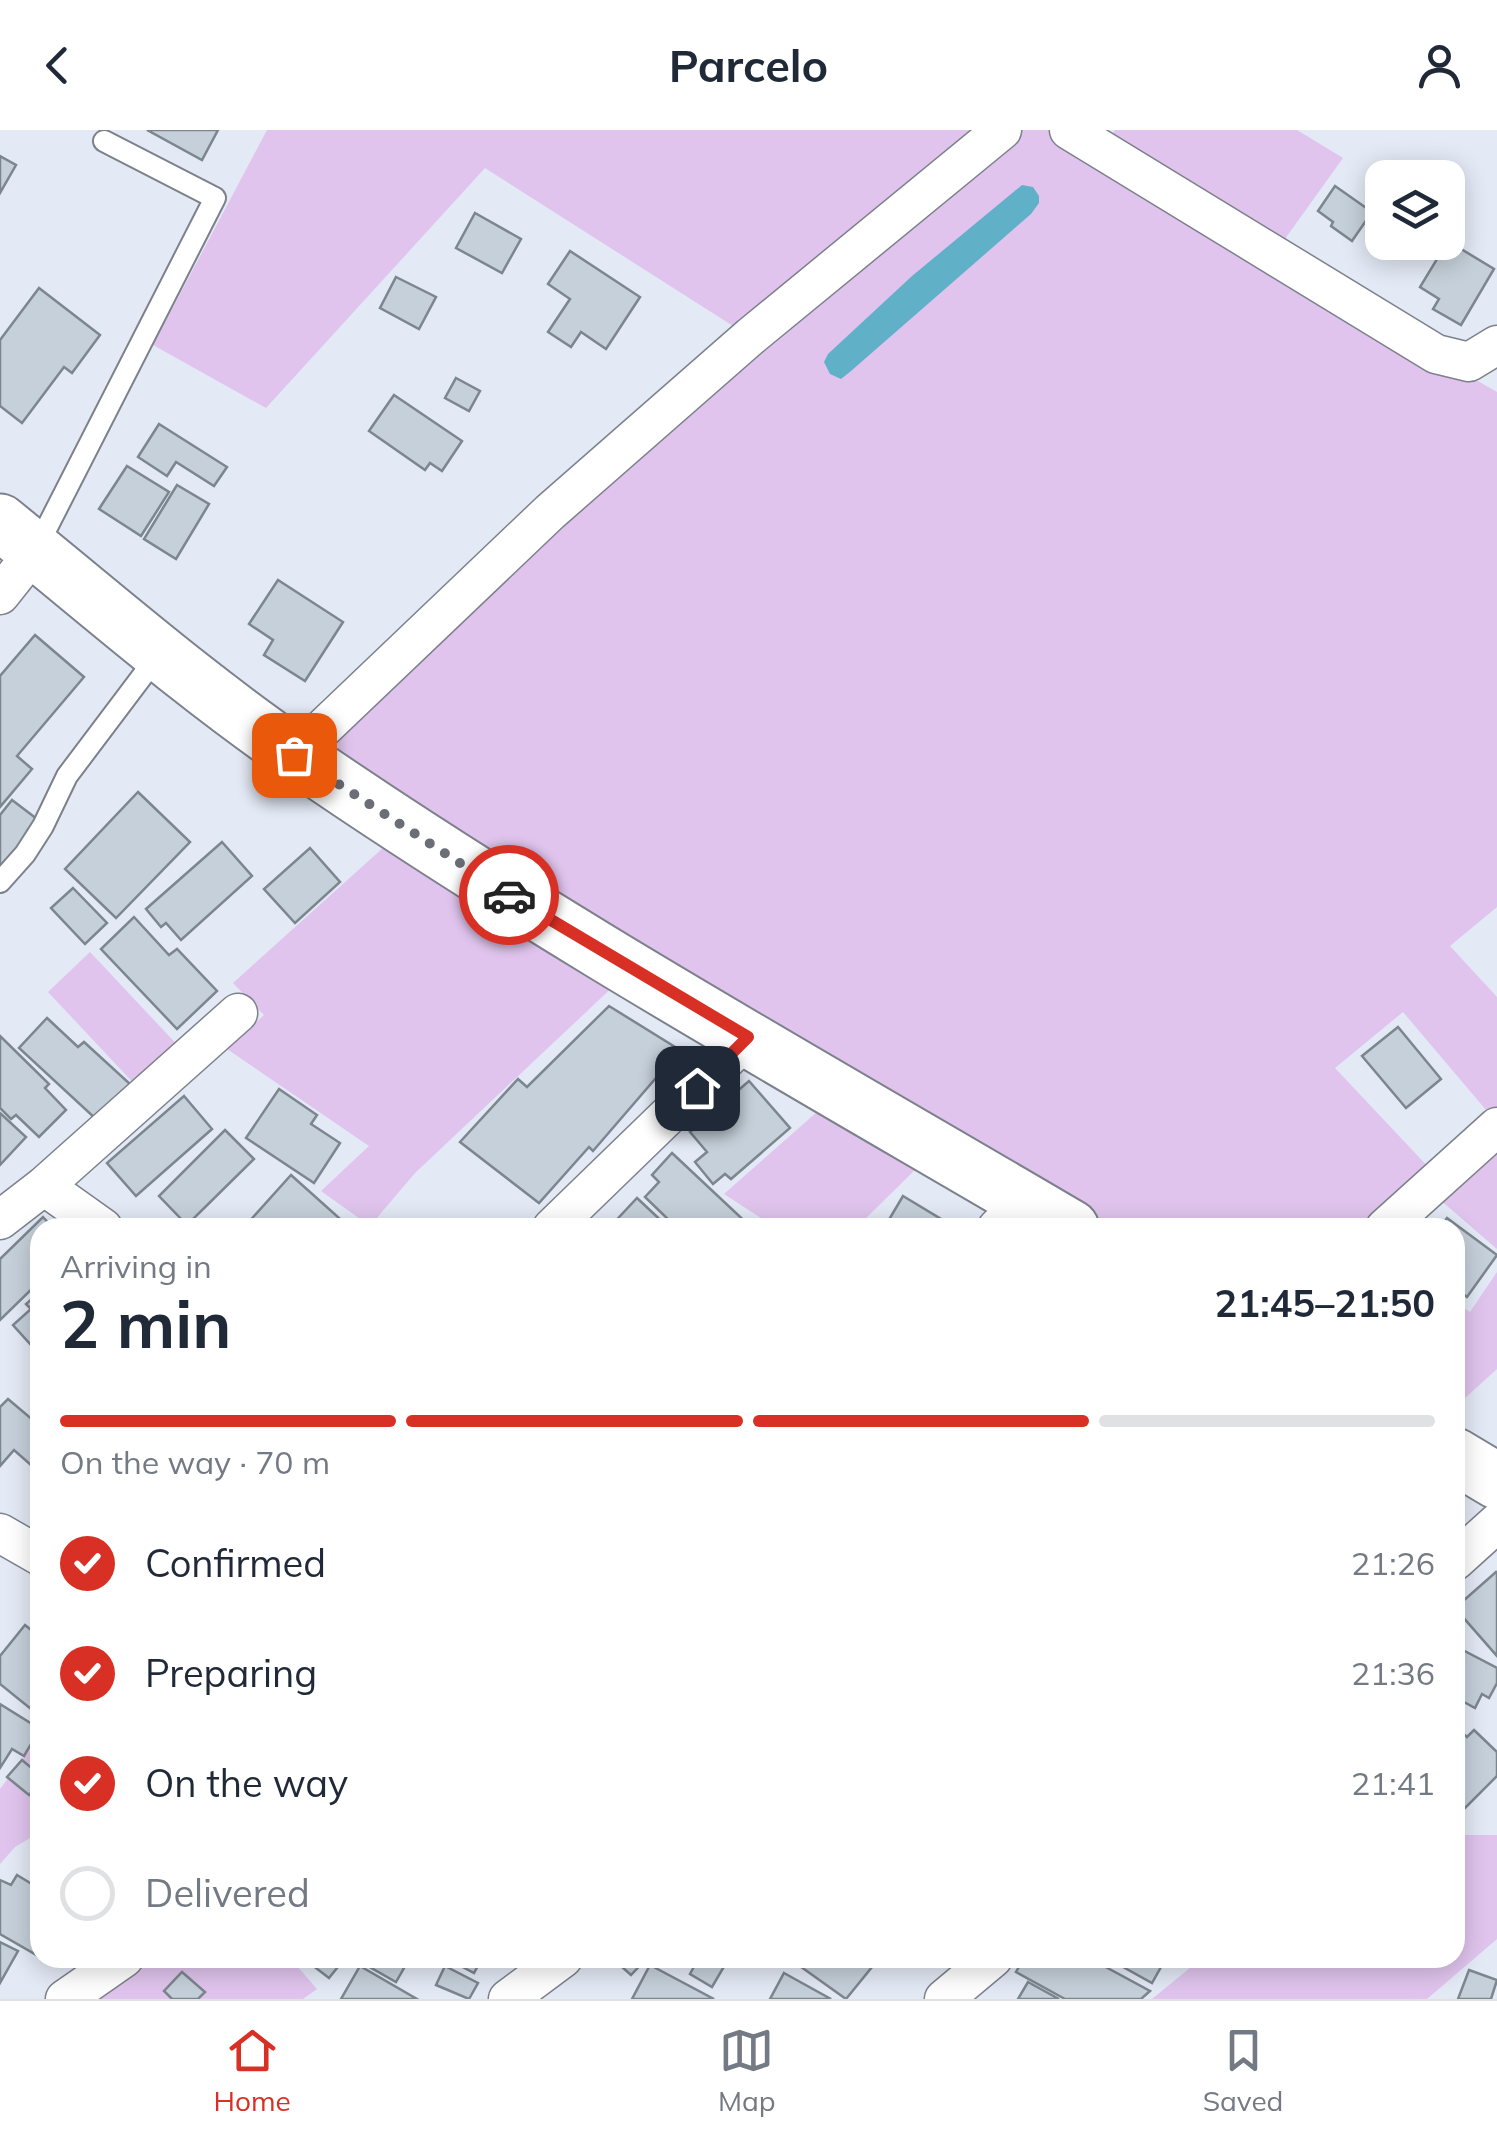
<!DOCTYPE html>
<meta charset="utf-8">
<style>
:root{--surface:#fff;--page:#f6f6f7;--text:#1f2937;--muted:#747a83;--line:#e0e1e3;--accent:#d93025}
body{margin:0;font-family:Mulish,sans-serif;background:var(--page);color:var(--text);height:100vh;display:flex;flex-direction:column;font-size:38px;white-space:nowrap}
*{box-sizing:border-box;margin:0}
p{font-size:32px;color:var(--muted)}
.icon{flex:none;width:55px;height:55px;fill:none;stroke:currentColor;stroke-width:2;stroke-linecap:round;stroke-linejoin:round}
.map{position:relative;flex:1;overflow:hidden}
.panel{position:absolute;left:30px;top:1088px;width:1435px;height:750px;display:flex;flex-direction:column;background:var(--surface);border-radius:30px;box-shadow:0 5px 25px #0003}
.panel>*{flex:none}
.controls{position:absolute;left:1365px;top:30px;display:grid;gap:20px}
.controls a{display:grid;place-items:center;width:100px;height:100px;border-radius:20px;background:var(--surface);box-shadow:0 5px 25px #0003;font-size:50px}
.pin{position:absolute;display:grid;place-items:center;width:85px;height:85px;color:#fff;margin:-42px;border-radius:20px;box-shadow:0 5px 15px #0006}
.courier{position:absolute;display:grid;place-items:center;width:100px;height:100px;margin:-50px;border:8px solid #d93025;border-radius:50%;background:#fff;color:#222;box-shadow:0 2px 12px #0007}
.overview em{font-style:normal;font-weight:700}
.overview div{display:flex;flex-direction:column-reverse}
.overview{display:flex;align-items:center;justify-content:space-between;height:170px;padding:0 30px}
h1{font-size:65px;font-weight:700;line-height:75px}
.bar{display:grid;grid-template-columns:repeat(4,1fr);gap:15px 10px;align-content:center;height:120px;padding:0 30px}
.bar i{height:12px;border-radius:8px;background:var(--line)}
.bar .on{background:var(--accent)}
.bar p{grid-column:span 4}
ol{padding:0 30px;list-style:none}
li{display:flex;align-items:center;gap:30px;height:110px}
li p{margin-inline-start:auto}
li .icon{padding:10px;border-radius:50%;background:var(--accent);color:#fff;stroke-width:4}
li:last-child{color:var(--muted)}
li i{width:55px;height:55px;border:5px solid var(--line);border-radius:50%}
header{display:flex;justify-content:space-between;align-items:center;height:130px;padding:0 30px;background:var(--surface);font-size:45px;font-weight:700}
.tab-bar{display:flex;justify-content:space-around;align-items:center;height:140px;border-top:2px solid var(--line);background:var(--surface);font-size:28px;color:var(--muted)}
.tab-bar a{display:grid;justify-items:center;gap:5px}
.tab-bar .on{color:var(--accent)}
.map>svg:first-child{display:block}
.green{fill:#e0c4ed}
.water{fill:#60b0c8}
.building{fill:#c6d0da;stroke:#7c868e;stroke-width:2.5}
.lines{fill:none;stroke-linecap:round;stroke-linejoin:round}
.lane-casing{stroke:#7c818c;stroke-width:24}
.street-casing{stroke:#7c818c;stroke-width:41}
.secondary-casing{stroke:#7c818c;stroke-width:59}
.lane{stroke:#fff;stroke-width:20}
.street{stroke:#fff;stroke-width:38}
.secondary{stroke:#fff;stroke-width:55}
.done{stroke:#6b6e76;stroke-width:10;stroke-dasharray:0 18}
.route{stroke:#d93025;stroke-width:12}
</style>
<header><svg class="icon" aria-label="back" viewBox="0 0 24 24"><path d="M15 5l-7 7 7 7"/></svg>Parcelo<svg class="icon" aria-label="person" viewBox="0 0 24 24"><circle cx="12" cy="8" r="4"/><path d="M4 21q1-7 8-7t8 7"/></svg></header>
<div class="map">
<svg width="1497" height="1869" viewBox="0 0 1497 1869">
<rect width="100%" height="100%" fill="#e3e9f5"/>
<g class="green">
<path d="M267,0H992L744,203L485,38L266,278L153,215Z"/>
<path d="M1022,0H1047L1059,6L1203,94L1497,262V777L1450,816L1497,867V982L1492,987L1403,882L1335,938L1432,1041L1366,1097H1112L506,742L338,622L337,609L552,393L1013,5Z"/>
<path d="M1115,0H1297L1343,28L1277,120L1104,15Z"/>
<path d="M384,717L618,852L415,1043L370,1096L321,1061L369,1016L227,919L264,885L233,853Z"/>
<path d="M90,822L183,921L141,961L48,862Z"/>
<path d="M826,974L922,1033L857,1097H775L724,1064Z"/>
<path d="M1497,1016V1119L1438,1068Z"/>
<path d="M1497,1142V1239L1455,1277V1172L1470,1182Z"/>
<path d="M40,1606V1702L15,1717L0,1734V1659Z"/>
<path d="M1461,1705H1497V1809L1427,1869H1152L1202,1828H1455V1712Z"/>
<path d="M149,1828H290L317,1859L303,1869H88Z"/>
</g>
<path class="water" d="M1022,55L1033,57L1039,66V73L1031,84L851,241L841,249L830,244L824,232L828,224L912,146Z"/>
<g class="building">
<path d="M147,0H218L202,30Z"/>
<path d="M0,26L16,35L0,63Z"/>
<path d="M1335,56L1372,82L1352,111L1331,96L1333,92L1318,81Z"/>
<path d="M475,83L521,109L502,143L456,118Z"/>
<path d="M1448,111L1494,139L1461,195L1433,179L1439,169L1420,157Z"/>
<path d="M570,121L640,167L606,219L581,202L571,217L548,202L570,169L548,154Z"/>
<path d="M396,147L436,167L419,199L380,178Z"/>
<path d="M39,158L100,205L72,243L64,237L22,293L0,276V210Z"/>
<path d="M456,248L480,261L469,281L445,268Z"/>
<path d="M394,265L462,311L442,341L430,333L425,340L369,301Z"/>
<path d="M159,294L227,337L214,356L176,332L167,346L138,327Z"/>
<path d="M127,336L169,362L141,406L99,379Z"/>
<path d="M177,355L209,374L176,429L144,409Z"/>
<path d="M278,450L343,492L305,551L264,525L273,510L249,494Z"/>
<path d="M35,505L84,547L17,626L32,639L0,677V546Z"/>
<path d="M138,662L190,712L116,788L65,739Z"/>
<path d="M12,670L37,689L28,700L30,704L0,740V685Z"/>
<path d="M222,712L252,746L181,810L166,793L161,797L146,779Z"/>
<path d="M310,718L340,752L295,793L264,759Z"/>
<path d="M73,758L107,793L85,814L51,778Z"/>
<path d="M134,787L169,825L177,819L217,861L177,899L101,819Z"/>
<path d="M609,876L680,920L593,1021L589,1017L539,1073L460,1012L518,949L527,957Z"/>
<path d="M47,888L78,917L84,912L130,954L97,990L19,918Z"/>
<path d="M1398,897L1441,949L1406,978L1362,926Z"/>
<path d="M0,906L49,954L45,958L66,980L39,1007L16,985L11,989L0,978Z"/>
<path d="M749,951L790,998L731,1049L725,1044L713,1054L695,1032L707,1022L690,1002Z"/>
<path d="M279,959L317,985L311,994L340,1013L314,1053L246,1008Z"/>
<path d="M184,966L212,999L136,1066L107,1033Z"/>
<path d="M0,983L26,1007L0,1035Z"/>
<path d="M225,1000L254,1029L187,1095L159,1066Z"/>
<path d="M672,1023L752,1098H677L645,1067L659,1052L652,1045Z"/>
<path d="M291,1045L348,1096V1098L246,1095Z"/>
<path d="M903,1066L941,1089L935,1098H884Z"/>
<path d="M637,1068L669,1098H609Z"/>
<path d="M43,1087L53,1098H40V1151L0,1190V1129Z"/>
<path d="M1447,1088L1497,1125L1467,1167L1455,1158V1098H1440Z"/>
<path d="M40,1162V1225L13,1195L31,1179L26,1174Z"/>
<path d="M8,1269L40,1296V1343L14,1320L0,1336V1277Z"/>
<path d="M1496,1442L1497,1443V1526L1455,1478Z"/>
<path d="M25,1495L40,1507V1567L31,1579L0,1554V1526Z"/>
<path d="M1455,1516L1497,1538V1553L1489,1568L1482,1564L1475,1578L1455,1567Z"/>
<path d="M0,1574L40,1599L24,1626L12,1619L0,1638Z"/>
<path d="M1474,1600L1497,1622V1646L1457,1686L1455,1606L1460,1601L1467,1607Z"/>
<path d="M22,1630L40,1645V1652L29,1665L7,1647Z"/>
<path d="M17,1745L40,1759V1827L0,1804V1750L11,1755Z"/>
<path d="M0,1812L18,1821L0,1853Z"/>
<path d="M303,1828H345L329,1848Z"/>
<path d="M373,1828H386L404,1838L396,1852L368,1836Z"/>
<path d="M446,1828H482L474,1843Z"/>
<path d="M612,1828H645L646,1829L631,1845Z"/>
<path d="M692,1828H729L712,1857L690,1844L697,1831Z"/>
<path d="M802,1828H858L872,1837L846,1869L797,1834Z"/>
<path d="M1024,1828L1043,1830L1045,1828H1089L1150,1861L1141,1869H1065L1016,1842Z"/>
<path d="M1107,1828H1166L1152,1853Z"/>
<path d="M650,1835L714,1869H632Z"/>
<path d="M360,1836L417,1869H341Z"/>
<path d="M445,1836L478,1853L469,1869L436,1855Z"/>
<path d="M1469,1840L1497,1850L1491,1869H1458Z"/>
<path d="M182,1842L205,1862L198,1869H172L164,1861Z"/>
<path d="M784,1843L831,1869H770Z"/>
<path d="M1028,1852L1059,1869H1018Z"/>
</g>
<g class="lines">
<defs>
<g id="lane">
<path d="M36,419L215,68L104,11"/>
<path d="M0,752L25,724L43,696L67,646L159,524"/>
</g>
<g id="street">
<path d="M1069,0L1436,224L1469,232L1497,215"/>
<path d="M0,465L35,421"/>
<path d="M295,625L550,382L751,206L1002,0"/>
<path d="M44,1056L103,1098"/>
<path d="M0,1090L44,1056L238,883"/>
<path d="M552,1098L749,907"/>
<path d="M997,1098L1025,1070"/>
<path d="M1385,1098L1497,997"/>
<path d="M0,1403L40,1426"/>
<path d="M1455,1431L1497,1393"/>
<path d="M65,1869L124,1828"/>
<path d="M508,1869L563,1828"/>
<path d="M944,1869L993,1828"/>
</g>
<g id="secondary">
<path d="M0,392C98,471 193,555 297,626C545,797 811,945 1071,1098"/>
<path d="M1455,1326L1497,1351"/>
</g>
</defs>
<use href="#lane" class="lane-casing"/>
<use href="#street" class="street-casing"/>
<use href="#secondary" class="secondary-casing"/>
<use href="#lane" class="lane"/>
<use href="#street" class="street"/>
<use href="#secondary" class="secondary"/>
</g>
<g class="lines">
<path class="done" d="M294,625L509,765"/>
<path class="route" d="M509,765L748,907L697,958"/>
</g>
</svg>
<div class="controls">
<a><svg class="icon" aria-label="layers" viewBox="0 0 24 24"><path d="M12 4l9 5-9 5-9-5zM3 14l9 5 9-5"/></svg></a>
</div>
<div class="pin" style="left:294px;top:625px;background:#ea580c"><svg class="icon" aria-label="bag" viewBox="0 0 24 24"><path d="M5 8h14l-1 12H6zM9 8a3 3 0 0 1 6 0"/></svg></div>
<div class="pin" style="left:697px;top:958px;background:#1f2937"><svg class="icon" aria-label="home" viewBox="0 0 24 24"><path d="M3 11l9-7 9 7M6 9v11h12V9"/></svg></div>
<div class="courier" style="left:509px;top:765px"><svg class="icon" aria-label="car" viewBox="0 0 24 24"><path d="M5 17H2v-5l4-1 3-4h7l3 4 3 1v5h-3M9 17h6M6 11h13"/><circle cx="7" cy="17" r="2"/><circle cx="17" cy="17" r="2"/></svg></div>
<section class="panel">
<div class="overview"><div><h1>2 min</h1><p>Arriving in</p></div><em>21:45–21:50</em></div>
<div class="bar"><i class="on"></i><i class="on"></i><i class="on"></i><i></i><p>On the way · 70 m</p></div>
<ol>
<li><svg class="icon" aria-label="check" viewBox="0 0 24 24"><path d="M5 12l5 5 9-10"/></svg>Confirmed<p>21:26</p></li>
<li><svg class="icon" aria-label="check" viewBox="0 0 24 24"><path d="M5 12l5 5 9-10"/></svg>Preparing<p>21:36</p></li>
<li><svg class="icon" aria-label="check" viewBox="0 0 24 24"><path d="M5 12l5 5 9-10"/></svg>On the way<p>21:41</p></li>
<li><i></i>Delivered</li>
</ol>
</section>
</div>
<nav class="tab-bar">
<a class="on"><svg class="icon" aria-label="home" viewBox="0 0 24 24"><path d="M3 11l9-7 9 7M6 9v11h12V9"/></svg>Home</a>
<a><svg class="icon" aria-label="map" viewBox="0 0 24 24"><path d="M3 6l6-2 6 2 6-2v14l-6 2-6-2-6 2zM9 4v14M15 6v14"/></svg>Map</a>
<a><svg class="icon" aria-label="saved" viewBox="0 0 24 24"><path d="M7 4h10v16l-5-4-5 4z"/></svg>Saved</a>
</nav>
